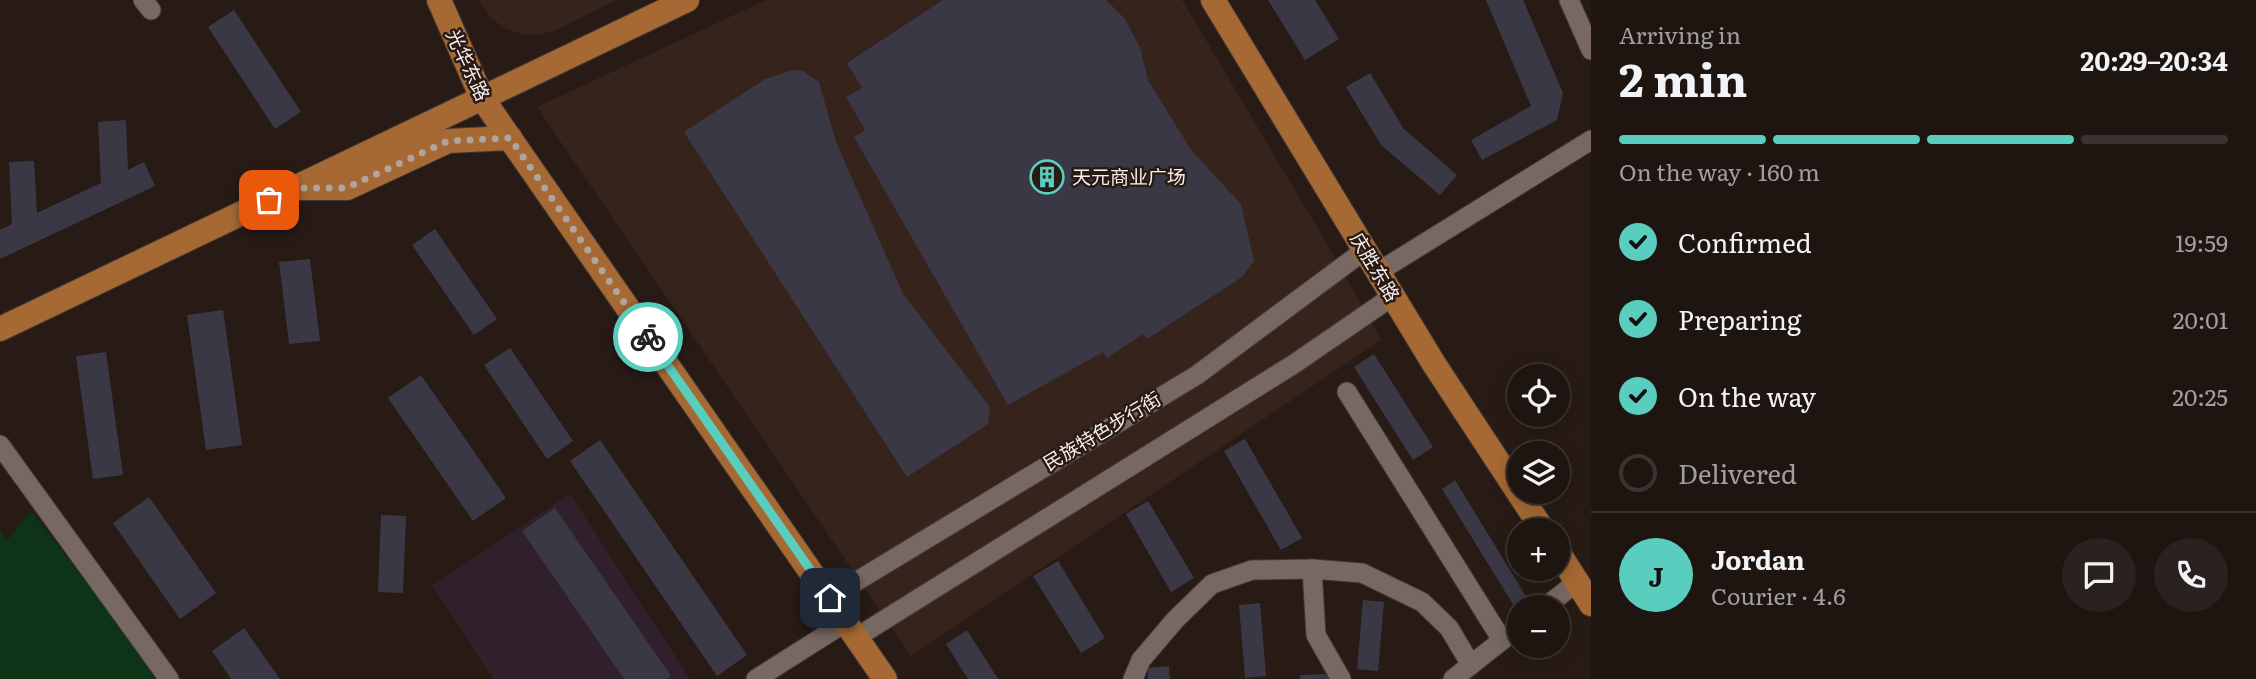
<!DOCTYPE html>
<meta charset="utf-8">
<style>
:root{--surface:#1e1410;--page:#2b211e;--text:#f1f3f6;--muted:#a19e9f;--line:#3c3330;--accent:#59cebe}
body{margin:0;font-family:Literata,"Noto Sans SC",serif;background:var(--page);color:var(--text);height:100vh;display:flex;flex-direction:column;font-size:26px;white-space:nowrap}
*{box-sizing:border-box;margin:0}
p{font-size:23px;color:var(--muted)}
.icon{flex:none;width:38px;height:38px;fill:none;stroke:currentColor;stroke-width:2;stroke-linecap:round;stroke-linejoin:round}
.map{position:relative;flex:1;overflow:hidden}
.sheet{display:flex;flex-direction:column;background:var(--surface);width:665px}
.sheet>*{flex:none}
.tools{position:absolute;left:1507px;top:364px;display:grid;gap:14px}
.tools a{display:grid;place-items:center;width:63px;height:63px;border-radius:50%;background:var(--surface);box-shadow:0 4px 18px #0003,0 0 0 2px var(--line);font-size:35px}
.pin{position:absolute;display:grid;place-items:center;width:60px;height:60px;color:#fff;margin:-30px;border-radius:14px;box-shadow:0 4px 10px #0006}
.courier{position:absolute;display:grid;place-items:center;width:70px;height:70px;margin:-35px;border:5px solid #59cebe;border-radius:50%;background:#fff;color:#222;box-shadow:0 2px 9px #0007}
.head em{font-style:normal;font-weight:700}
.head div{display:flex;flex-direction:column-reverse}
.head{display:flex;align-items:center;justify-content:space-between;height:119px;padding:0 28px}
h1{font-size:46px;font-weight:700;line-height:52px}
.bar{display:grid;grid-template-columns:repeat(4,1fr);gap:10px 7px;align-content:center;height:84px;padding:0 28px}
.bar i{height:9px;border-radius:5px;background:var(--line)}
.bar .active{background:var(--accent)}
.bar p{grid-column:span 4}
.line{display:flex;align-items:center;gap:18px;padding:0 28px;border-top:2px solid var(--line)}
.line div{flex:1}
.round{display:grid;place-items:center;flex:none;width:74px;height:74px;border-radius:37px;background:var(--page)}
ol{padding:0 28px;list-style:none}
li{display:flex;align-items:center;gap:21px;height:77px}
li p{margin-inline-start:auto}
li .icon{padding:7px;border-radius:50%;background:var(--accent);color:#111;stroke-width:4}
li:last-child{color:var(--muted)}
li i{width:38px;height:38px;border:4px solid var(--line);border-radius:50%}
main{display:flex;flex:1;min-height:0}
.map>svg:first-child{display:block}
.built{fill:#36231c}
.education{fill:#2f202b}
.green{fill:#0d3417}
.building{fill:#3b3845}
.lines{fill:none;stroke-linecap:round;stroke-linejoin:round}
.minor-casing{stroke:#433936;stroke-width:21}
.major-casing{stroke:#433936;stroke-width:26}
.minor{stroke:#786863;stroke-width:19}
.major{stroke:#a66933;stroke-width:24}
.done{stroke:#afa4a0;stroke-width:7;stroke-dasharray:0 12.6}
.route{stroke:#59cebe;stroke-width:9}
.labels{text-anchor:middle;stroke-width:5;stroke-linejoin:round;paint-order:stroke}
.street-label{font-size:19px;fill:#f7edea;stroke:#281b16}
.poi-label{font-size:19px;fill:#f7edea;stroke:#281b16;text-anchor:start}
</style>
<main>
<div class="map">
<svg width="1591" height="679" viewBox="0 0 1591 679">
<rect width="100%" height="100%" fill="#281b16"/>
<g class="built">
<path d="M478,0H616L556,30L539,35L521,34L504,28L490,17Z"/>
<path d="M766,0H1182L1319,230L1381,340L911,656L537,107Z"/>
</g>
<path class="education" d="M570,494L690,679H493L432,585Z"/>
<path class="green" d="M31,511L161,679H0V528L7,541Z"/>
<g class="building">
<path d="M943,0H1106L1125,19L1140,48L1148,80L1191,150L1241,204L1254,261L1242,277L1147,339L1143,334L1107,358L1103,352L1008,405L854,137L865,130L846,97L862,88L847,63Z"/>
<path d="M1268,0H1315L1339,39L1305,60Z"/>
<path d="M1486,0H1523L1563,93L1557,120L1482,160L1471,140L1531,106Z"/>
<path d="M234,10L301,112L275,129L208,27Z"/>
<path d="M793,70L803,71L819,82L836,142L903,294L990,407L988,424L907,477L684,132L765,79Z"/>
<path d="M1370,73L1403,128L1457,175L1440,195L1381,145L1346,87Z"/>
<path d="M126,120L128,170L144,162L155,186L0,259V230L12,224L9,162L34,161L37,213L101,183L98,122Z"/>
<path d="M435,229L497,319L474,335L412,245Z"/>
<path d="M310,259L320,341L289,344L279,262Z"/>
<path d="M223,310L242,445L206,450L187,315Z"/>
<path d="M510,348L573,441L547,459L484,365Z"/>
<path d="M106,352L123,475L93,479L76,356Z"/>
<path d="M1374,354L1433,447L1413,460L1354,367Z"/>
<path d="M421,375L506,498L473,521L388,398Z"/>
<path d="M1245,439L1302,538L1281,550L1224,451Z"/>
<path d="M600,440L747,655L717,676L570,461Z"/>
<path d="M1455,480L1527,598L1514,606L1442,489Z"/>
<path d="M149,497L216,593L180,619L113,523Z"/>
<path d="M1148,501L1194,578L1171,592L1126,514Z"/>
<path d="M555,508L671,676L667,679H624L522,531Z"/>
<path d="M381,515L406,516L403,593L378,592Z"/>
<path d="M1058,561L1105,638L1081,653L1033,576Z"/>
<path d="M1363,600L1384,602L1378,671L1357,669Z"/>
<path d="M1260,603L1266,676L1245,678L1239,605Z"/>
<path d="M244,628L280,679H231L212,651Z"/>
<path d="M967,630L998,679H968L946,644Z"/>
<path d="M1169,666L1170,679H1148V668Z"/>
<path d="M1329,674V679H1300V675Z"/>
</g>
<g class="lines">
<defs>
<g id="minor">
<path d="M143,0L151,10"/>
<path d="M1569,0L1591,50"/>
<path d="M1378,272L1591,140"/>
<path d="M1347,392L1502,640"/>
<path d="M0,445L169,679"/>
<path d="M1312,569L1316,635L1341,679"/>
<path d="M829,598L1197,375L1365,250"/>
<path d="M1545,607L1577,582"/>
<path d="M857,637L1294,364L1393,296"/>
<path d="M756,679L846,622"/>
<path d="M1133,679L1141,660L1175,620L1212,584L1252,570L1312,569L1362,573L1422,602L1449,628L1471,665"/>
<path d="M1453,679L1519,627"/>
</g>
<g id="major">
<path d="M439,0L482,98L885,679"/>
<path d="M1213,0L1434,364L1543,530"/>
<path d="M301,188H347L448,141L510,138"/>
<path d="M0,329L687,0"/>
<path d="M1558,552L1591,604"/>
</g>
</defs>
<use href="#minor" class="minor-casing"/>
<use href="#major" class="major-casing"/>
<use href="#minor" class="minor"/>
<use href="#major" class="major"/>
</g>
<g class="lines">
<path class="done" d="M269,200L293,188H346L448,141L510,138L648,337"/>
<path class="route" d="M648,337L830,598"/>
</g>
<defs>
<symbol id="building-ring" viewBox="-11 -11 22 22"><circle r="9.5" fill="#281b16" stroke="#59cebe" stroke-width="1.5"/><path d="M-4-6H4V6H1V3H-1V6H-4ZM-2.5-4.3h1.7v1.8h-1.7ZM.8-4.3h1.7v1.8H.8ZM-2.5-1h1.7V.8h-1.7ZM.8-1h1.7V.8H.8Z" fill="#59cebe"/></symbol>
</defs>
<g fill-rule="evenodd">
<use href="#building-ring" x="1028" y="158" width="38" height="38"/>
</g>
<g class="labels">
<g class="street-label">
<text transform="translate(468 65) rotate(65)" y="7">光华东路</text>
<text transform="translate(1375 267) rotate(59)" y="7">庆胜东路</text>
<text transform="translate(1102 431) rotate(-31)" y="7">民族特色步行街</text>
</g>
<g class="poi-label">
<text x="1072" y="184">天元商业广场</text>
</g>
</g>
</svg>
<div class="tools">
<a><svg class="icon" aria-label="locate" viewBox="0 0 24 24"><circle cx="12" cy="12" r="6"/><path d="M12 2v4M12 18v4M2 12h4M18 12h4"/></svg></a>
<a><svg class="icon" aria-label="layers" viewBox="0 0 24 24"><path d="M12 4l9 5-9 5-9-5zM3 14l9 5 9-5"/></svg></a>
<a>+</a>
<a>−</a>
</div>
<div class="pin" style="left:269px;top:200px;background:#ea580c"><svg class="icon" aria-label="bag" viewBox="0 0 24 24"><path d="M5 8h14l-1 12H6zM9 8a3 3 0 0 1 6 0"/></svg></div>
<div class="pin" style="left:830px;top:598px;background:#1f2937"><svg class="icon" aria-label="home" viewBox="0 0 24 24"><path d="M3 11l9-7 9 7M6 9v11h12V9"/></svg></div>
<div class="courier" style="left:648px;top:337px"><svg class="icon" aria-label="bike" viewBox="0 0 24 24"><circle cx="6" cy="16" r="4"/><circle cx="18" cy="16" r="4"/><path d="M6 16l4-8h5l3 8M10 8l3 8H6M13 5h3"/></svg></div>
</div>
<section class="sheet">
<div class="head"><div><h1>2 min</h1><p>Arriving in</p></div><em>20:29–20:34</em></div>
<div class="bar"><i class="active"></i><i class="active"></i><i class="active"></i><i></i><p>On the way · 160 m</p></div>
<ol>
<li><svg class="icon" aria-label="check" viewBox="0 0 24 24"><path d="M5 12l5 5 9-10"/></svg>Confirmed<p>19:59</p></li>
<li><svg class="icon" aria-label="check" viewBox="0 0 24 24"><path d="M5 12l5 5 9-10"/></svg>Preparing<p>20:01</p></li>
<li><svg class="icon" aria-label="check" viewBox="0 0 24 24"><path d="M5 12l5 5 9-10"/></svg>On the way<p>20:25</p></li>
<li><i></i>Delivered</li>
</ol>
<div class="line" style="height:126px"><b class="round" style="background:var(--accent);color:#111">J</b><div><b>Jordan</b><p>Courier · 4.6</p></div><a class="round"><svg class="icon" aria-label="chat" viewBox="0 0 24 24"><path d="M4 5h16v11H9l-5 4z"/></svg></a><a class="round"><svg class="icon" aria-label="phone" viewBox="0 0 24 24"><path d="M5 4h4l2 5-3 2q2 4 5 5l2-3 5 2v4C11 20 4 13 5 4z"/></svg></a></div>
</section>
</main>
